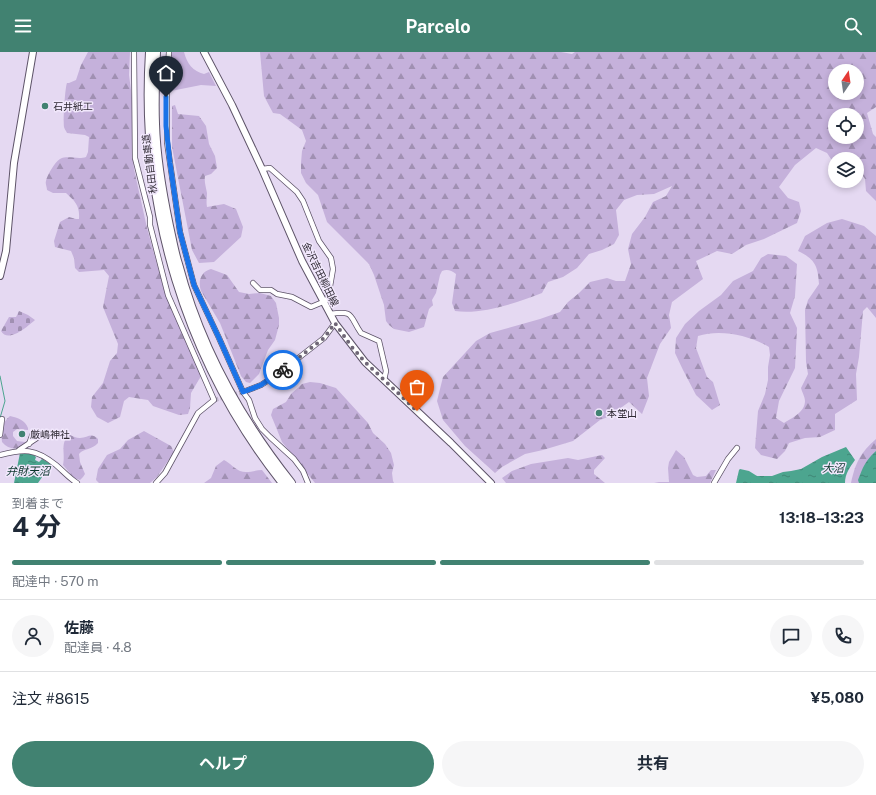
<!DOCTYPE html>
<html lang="ja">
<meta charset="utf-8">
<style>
:root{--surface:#fff;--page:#f6f6f7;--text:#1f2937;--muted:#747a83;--line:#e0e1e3;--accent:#418271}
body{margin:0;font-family:"Public Sans","Noto Sans JP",sans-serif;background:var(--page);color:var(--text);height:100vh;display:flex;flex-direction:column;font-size:15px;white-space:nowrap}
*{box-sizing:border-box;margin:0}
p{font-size:13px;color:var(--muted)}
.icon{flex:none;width:22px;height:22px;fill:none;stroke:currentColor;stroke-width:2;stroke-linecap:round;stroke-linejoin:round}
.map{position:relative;height:431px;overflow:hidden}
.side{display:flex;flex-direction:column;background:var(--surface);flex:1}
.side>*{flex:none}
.needle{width:26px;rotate:13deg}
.controls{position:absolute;left:828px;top:12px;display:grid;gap:8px}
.controls a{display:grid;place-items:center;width:36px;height:36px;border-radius:50%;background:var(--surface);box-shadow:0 2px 6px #0003;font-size:20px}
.pin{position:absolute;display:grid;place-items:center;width:34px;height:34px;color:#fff;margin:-41px -17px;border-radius:50% 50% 50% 0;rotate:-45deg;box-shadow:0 0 4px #0007}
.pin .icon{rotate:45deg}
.courier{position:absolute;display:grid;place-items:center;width:40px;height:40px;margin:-20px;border:3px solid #1a73e8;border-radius:50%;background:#fff;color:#222;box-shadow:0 1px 5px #0007}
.headline em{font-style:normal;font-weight:700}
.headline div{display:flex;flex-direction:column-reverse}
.headline{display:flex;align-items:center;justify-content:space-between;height:68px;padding:0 12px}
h1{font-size:26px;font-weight:700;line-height:30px}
.bar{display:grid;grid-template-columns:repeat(4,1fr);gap:6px 4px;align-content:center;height:48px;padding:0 12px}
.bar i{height:5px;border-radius:3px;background:var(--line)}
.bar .on{background:var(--accent)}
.bar p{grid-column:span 4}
.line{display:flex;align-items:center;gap:10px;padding:0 12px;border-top:1px solid var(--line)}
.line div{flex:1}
.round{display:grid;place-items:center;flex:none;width:42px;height:42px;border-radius:21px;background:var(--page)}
.primary-button{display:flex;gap:8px;margin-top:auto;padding:8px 12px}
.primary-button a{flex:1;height:46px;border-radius:24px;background:var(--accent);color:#fff;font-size:16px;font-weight:700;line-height:46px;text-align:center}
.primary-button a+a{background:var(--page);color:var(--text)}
header{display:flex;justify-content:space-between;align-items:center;height:52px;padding:0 12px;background:var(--accent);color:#fff;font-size:18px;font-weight:700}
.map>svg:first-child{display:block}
.green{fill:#c5b1db}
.forest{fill:url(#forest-firs);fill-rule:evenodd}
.cemetery{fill:url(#cemetery-stones)}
.water{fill:url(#water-ripples)}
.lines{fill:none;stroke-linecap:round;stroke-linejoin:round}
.stream{stroke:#4ca58f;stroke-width:1}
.street-tunnel{stroke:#c1b6cc;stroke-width:4.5;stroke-dasharray:4.5 2;stroke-linecap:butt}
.street-casing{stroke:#5d5368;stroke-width:6}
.secondary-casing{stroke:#5d5368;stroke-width:8}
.highway-casing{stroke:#5d5368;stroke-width:10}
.street{stroke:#fff;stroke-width:4.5}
.secondary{stroke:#fff;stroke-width:6}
.highway{stroke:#fff;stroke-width:8}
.done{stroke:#6f6776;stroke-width:4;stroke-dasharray:0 7.2}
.route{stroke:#1a73e8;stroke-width:5}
.poi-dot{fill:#418271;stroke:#f1e7fc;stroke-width:1.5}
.labels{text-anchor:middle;stroke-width:3;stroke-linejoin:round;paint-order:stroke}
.poi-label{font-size:10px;fill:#2f2a34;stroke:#f1e7fc;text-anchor:start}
.street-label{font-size:10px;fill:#2f2a34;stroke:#f1e7fc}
.water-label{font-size:11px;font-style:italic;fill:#0a352b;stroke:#f1e7fc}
</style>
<header><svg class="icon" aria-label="menu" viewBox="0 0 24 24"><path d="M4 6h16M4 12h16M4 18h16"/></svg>Parcelo<svg class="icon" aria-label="search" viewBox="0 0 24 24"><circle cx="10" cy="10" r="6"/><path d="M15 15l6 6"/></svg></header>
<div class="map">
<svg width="876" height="431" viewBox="0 0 876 431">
<defs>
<pattern id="forest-firs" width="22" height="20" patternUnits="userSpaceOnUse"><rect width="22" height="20" fill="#c5b1db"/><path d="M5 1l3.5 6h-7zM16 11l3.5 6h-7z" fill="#a090b2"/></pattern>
<pattern id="cemetery-stones" width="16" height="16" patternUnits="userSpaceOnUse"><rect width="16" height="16" fill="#c5b1db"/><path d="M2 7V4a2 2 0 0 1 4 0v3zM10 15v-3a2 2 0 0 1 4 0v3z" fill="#a090b2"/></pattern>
<pattern id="water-ripples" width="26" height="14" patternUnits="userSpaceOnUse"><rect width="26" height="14" fill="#4ca58f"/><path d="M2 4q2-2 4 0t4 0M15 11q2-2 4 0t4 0" fill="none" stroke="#408776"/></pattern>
</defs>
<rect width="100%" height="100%" fill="#e5d9f2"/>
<path class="green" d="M172,0H184C187,12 193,19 204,22L209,20L216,34L201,33L171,39L170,15Z"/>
<g class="forest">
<path d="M88,0H130L129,23L132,46V98L134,117L147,176L165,241L201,324L191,341L190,356L188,362L179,363L153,354L148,348L129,345L124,349L120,365L108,371L97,365L91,355L92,345L103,331L110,309L117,301L118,292L103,255L109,224L104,218L79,220L75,216L74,206L71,199L55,195L54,189L60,170L69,165L76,167H79C80,154 75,149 66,141H53L47,138C47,135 45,131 46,129C47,123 55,110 60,107C68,103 78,108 86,105L88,100L89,85L85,83L67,81C66,79 64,76 64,75C63,71 65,35 67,31H69L76,28L81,13Z"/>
<path d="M260,0H561L572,2L575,0H876V55L867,61L873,82L876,85V149L866,139L865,127L859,118L857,117V107H835V113L827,101L816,96L795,113L779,135L788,146L799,150L801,159L797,171L764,187L746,193L732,202L717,199L696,209L703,227L672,250L669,263L671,276L660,292L647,326L649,344L642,362L629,350L608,365L600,368L573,389L543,398L525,402L502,415L495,421L465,394L443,368L437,349L443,325L476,289L490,281L540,267L560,260L568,250L579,241L590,230L607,226L616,229H625L631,212L628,197L632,182L645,165L653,150L666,144L672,134L654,142L637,143L624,148L616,158L619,183L614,192L602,198L589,202L577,216L563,225L548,230L542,241C517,251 481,263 455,259L452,251L456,222C451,218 447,217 442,219L440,223L436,241L432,248L433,253L429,257L424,275L409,280L394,277L389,273L386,269L384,253L374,223L369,212L327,170L318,143L306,131L301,121V111L302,99L306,89L302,78L280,62L273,61L264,44ZM835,19H857V41H835ZM835,63H857V85H835Z"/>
<path d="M175,53L178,62L199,64L206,74L209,92L215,104L217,116L211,122L205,124C204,130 206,135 207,141C207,146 206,150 207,155L224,152L236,157L243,175L241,185L214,210L199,211L192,198L172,95V54Z"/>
<path d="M842,167L864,174L876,184V266L867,255L863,259L859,305L856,322L857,348L835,362V378L820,385L805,386L789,391L785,399L777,407L761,403L755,396L758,359L765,342L768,328V315L770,303L769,295C749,283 720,277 698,284L696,296L707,325L713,330L720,353L712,358L696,343L683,318L675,301L676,286L685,272L699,259L721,243L733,229L753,219L761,206L768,202L786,204L797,212L795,244L790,261L797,276L795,316L779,349L776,366L784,371C792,366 805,360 805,349C805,345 802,340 801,336L808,322L806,310L805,258L808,248L819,232C818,214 815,207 798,199L805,184L827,171Z"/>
<path d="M211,217L227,223L239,240L249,242L260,241L271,244L276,251L279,266V273L275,288L268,298L259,322L250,331L246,330L241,324L220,271L201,239C198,230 200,220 211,217Z"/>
<path d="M310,330L320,331L336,336L368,371L373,381L385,392L391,401L394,413L392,421L393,429L394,431H315L282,390L271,363L273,357L286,350L291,342L302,332Z"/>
<path d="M10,364C18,366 25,368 28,376V378L17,377L13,380V384L17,389L25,390L26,393C17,398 9,398 2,390C1,381 2,370 10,364Z"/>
<path d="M144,379L171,394L174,400L157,425L150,431H99L96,428L98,417L107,403L120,397L128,388Z"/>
<path d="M70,383C73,384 76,386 80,386C88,386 91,380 98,387V391C92,398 84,396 79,402L80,410L85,422L83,425L80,428L74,426L63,413C66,402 59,390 70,383Z"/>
<path d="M876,387V431H851C855,411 861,400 876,387Z"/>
<path d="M676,398L684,405L693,423L697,425L706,424L711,418H716L710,431H654L659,430H669L668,416L669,410Z"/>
<path d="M602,403L605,406L594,418V422L605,431H506L502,426L512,419L531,412L568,406L578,408Z"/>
<path d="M224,408C230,411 235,417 240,419C247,422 255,418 262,418L272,431H204L211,426L216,414Z"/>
</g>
<path class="cemetery" d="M19,259L28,263L35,268C28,274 8,292 1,279L9,265H16Z"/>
<g class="water">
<path d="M846,395L855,408C850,415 845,422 845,431H736L739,418L740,417L749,419L757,424H772L783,420L791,419L801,417L822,405Z"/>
<path d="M876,399V431H859L858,428C863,415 865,409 876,399Z"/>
<path d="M20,401C26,401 33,401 36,405L35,408L39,410L42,407L51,412L38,431H14Z"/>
</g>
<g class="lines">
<path class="stream" d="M0,324L5,349L0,366"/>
<path class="street-tunnel" d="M214,348L243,340"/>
<defs>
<g id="street">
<path d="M134,0L135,106L150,165V173L168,243L214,348L198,361L165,421L156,431"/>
<path d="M169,0L167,30V90L180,180L194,233L219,286L243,340L249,348L255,366L262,377L270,385L294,407L303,419L308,431"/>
<path d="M262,117L270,116L297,140L303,149L319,189L331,206L333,217L328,246L324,251"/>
<path d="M253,231L260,238H271L277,242L292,245L311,255L323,250"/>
<path d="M330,262C355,258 349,264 361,281L379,289L386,319L384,328"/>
<path d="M243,340L261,333L278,322L324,286L335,271"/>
<path d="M0,383L2,367"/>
<path d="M29,392L33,381"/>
<path d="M19,398L40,384L53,381"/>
<path d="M0,403C24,397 35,396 56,413C63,419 69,426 77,431"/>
<path d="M714,431L728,407L737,396"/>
</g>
<g id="secondary">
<path d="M204,0L232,53L262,117L302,209L335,271L365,310L451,391L491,431"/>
<path d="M0,224L6,199L14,111L33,0"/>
</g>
<g id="highway">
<path d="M150,0C140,155 186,309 283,431"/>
<path d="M156,0C155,24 154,48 155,72C156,107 162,141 169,174C172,187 174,200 178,212C199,292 240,367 291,431"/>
</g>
</defs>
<use href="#street" class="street-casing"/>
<use href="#secondary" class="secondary-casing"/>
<use href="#highway" class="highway-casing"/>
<use href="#street" class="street"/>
<use href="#secondary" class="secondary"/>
<use href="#highway" class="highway"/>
</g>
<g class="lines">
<path class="done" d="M283,318L324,286L335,271L351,294L365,310L417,359"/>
<path class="route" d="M166,45V74L170,111L180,180L194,233L219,286L243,340L261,333L283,318"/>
</g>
<g class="poi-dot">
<circle cx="45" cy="54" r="4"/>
<circle cx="599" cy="361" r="4"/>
<circle cx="22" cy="382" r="4"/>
</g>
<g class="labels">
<g class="poi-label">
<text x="53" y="58">石井紙工</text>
<text x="607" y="365">本堂山</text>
<text x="30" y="386">厳嶋神社</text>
</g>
<g class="street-label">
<text transform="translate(149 112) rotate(-97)" y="4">秋田自動車道</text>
<text transform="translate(321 222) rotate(64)" y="4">金沢吉田柳田線</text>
</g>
<g class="water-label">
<text x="833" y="420">大沼</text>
<text x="28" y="423">弁財天沼</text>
</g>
</g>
</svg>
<div class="controls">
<a><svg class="needle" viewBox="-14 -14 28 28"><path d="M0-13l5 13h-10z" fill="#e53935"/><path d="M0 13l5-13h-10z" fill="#747a83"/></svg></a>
<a><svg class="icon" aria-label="locate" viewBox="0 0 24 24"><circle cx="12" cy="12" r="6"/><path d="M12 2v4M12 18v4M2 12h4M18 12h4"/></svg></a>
<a><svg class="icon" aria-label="layers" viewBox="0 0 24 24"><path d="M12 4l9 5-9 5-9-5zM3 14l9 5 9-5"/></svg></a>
</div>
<div class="pin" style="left:417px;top:359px;background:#ea580c"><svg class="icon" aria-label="bag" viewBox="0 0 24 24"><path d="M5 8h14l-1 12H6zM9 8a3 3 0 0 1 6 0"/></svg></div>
<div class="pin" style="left:166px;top:45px;background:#1f2937"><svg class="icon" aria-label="home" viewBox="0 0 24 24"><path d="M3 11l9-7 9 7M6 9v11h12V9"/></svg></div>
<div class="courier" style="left:283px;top:318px"><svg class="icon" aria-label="bike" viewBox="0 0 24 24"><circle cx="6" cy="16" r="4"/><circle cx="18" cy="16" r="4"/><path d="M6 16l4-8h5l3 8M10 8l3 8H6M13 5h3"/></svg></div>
</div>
<section class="side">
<div class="headline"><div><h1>4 分</h1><p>到着まで</p></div><em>13:18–13:23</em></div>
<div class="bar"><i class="on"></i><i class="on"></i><i class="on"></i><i></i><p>配達中 · 570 m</p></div>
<div class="line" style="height:72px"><a class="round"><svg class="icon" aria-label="person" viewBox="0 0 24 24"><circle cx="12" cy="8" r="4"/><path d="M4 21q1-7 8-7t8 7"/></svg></a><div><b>佐藤</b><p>配達員 · 4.8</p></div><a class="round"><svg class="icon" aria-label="chat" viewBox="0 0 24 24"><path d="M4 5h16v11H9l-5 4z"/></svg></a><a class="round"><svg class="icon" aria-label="phone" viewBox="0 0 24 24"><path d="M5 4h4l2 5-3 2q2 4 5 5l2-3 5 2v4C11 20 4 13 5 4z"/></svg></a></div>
<div class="line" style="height:52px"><div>注文 #8615</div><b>¥5,080</b></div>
<div class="primary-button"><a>ヘルプ</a><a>共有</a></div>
</section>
